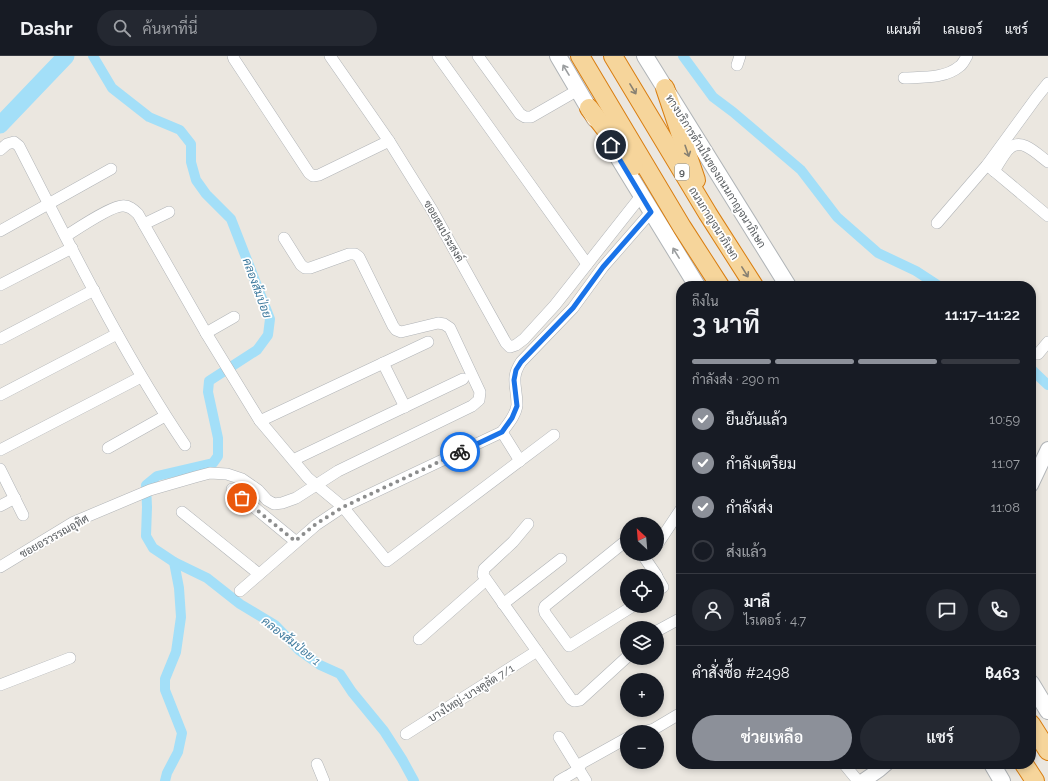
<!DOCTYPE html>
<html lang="th">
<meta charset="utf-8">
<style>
:root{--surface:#171b24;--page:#242831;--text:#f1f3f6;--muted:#9ea1a6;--line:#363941;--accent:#8c9099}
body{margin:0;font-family:Raleway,Sarabun,sans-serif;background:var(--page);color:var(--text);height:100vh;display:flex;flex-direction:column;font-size:15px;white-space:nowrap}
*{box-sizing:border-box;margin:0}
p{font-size:13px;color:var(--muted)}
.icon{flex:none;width:22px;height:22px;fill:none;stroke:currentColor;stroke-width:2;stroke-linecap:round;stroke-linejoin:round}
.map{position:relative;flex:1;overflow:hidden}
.drawer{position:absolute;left:676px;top:225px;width:360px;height:488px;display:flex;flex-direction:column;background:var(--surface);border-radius:16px;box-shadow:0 2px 6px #0003}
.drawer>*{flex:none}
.needle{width:26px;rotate:334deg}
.controls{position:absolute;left:620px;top:461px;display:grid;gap:8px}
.controls a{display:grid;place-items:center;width:44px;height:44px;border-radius:50%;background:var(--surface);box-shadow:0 2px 6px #0003;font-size:20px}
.pin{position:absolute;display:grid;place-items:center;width:34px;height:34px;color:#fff;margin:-17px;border:2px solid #fff;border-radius:50%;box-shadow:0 1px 4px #0007}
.courier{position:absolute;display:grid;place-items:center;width:40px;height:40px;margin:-20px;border:3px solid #1a73e8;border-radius:50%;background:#fff;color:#222;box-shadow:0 1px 5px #0007}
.headline em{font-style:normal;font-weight:600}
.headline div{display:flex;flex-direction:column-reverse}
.headline{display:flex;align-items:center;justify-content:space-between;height:68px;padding:0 16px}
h1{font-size:26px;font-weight:600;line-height:30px}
.bar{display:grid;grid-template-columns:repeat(4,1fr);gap:6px 4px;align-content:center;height:48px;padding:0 16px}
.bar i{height:5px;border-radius:3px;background:var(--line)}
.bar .active{background:var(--accent)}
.bar p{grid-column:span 4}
.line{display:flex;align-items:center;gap:10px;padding:0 16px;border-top:1px solid var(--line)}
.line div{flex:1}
.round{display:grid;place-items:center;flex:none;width:42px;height:42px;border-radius:21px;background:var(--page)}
ol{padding:0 16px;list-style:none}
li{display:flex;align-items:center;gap:12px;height:44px}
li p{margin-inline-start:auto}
li .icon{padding:4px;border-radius:50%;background:var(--accent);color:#fff;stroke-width:4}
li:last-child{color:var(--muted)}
li i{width:22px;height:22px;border:2px solid var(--line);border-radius:50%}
.cta{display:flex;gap:8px;margin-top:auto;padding:8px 16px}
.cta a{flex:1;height:46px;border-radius:24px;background:var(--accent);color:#fff;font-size:16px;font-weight:600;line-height:46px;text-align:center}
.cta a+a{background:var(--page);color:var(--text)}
header{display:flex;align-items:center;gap:24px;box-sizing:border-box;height:56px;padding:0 20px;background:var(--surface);border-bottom:1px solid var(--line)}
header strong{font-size:19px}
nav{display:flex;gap:22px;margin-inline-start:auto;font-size:14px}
.search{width:280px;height:36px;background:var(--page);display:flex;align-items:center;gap:10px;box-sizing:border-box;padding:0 14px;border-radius:22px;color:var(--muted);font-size:15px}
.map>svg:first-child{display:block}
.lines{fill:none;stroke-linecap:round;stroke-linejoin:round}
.canal{stroke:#a3dff8;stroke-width:10}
.river{stroke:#a3dff8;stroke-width:17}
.minor-casing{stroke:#b1b4b7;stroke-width:12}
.tertiary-casing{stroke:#b1b4b7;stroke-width:16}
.secondary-casing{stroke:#b0b4b7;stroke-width:18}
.trunk-casing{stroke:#d97e11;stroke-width:20}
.minor{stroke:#fff;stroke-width:11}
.tertiary{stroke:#fff;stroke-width:14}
.secondary{stroke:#fff;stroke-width:16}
.trunk{stroke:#f6d59b;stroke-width:18}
.oneway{stroke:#9b9ea0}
.oneway2{stroke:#888172}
.done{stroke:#8c8d8d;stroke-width:4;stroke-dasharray:0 7.2}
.route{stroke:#1a73e8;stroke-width:5}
.labels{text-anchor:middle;stroke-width:3.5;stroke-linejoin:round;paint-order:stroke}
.shield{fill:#fff;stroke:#8b8e90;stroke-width:1}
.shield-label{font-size:10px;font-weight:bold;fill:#595d60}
.street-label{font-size:11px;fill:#595d60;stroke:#fff}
.water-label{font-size:12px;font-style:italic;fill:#417c9f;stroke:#fff}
</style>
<header>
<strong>Dashr</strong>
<div class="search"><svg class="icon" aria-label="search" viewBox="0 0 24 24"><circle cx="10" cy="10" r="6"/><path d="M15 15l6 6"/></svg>ค้นหาที่นี่</div>
<nav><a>แผนที่</a><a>เลเยอร์</a><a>แชร์</a></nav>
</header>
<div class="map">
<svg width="1048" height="725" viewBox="0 0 1048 725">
<rect width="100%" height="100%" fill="#ebe7e0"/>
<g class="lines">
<g class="canal">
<path d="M93,0L112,32L149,61L180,74L191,88V106L196,124L206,138L231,163L270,263L268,279L257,294L209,325L208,336L218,382V400L213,407L157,420L146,429L147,451L146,480L153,492L174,506L207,522L240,548L275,569L300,595L320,609L340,618L352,636L384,675L402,703L414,725"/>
<path d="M683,0L713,41L733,56L801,114L837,161L878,197L916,215L939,230"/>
<path d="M1031,313L1048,329"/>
<path d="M165,725L167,717L178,696L182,677L165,634V623L176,596L181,561L179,532L174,506"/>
</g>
<path class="river" d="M0,69L66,0"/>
<defs>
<g id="minor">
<path d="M233,0L234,3L309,117L313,120L319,119L389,85L432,154L506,287L510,291L516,289L524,283L555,249L641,140"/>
<path d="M330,0L389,85"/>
<path d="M438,0L587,208"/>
<path d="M478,0L520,58L525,61H531L578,34"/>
<path d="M737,9L740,0"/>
<path d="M904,22C922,21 945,23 960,10C963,8 965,3 967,0"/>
<path d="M0,94L7,88L14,86L19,90C71,191 121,294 185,389"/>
<path d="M987,109L1048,160"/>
<path d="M994,115C999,108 1004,97 1010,92C1022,81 1038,99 1048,106"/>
<path d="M937,167L987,109L1036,42L1048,27"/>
<path d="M144,168L169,156"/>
<path d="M0,175L111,113"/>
<path d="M66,180C77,173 111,150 122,150C129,149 134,154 138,158L206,277L260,365L308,422L343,451L387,505L554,379"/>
<path d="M0,229L72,192"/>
<path d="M206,277L234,261"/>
<path d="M0,283L94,234"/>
<path d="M1038,298L1048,286"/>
<path d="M383,307L405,351"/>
<path d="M0,339L117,278"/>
<path d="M260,365L428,286"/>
<path d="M502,376L520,405"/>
<path d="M108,392L165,360"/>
<path d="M0,394L141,321"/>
<path d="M293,404L463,323"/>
<path d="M0,413L23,459"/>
<path d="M232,433L295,485"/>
<path d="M0,450L15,442"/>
<path d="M182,456L259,518"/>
<path d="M528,468L513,486L484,513L483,519L571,643L574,645L580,644L627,601"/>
<path d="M627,484L545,550L544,553L545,557L569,590L633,550"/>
<path d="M657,489L681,453"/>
<path d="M642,498L657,520"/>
<path d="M0,511L74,466L150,434L195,421L210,417L227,418L242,423L258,434L267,444L274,448L282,447L296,442L338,415L472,350L479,344L480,336L450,272L444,268L438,267L401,276L396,274L393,270L359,201L355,198H349L310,212H305L301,209L284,182"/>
<path d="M657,521L663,531L657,535"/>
<path d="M240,535L316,469L343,451L502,376C508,368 516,359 517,349C517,330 510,323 521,306L573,252L603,211L651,156"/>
<path d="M503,548L561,503"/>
<path d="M657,575L681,562"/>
<path d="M419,583L486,524"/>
<path d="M0,629L70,602"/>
<path d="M643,676L654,673L681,657"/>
<path d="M406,678L537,595"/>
<path d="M559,681L586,725"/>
<path d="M317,708L324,725"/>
<path d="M844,708L858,725"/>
<path d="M559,725C568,719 577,717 582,707L627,682"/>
</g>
<g id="tertiary">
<path d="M1031,429L1048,393"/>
<path d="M863,725L879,714L886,708"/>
</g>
<g id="secondary">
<path d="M558,0L595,63"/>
<path d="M645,0L788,230"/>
<path d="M615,96L697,230"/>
<path d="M1031,627L1048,655"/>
<path d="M992,708L1002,725"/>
</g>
<g id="trunk">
<path d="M580,0L682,171L720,230"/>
<path d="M613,0L708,158L754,230"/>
<path d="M665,32L696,124"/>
<path d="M589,52L634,110"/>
<path d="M1031,668L1048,695"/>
<path d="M1024,708L1035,725"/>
</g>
</defs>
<use href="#minor" class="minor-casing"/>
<use href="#tertiary" class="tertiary-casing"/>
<use href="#secondary" class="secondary-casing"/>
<use href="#trunk" class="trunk-casing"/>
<use href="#minor" class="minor"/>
<use href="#tertiary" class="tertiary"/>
<use href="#secondary" class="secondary"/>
<use href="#trunk" class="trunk"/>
</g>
<defs><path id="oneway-shaft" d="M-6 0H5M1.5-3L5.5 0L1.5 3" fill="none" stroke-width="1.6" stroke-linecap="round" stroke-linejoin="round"/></defs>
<g class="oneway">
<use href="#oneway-shaft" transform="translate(566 14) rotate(-121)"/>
<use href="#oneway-shaft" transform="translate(676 197) rotate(-122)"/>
</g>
<g class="oneway2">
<use href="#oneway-shaft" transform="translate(633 33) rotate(59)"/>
<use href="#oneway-shaft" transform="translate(687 95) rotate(71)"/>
<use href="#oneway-shaft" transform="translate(745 216) rotate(58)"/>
</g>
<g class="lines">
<path class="done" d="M242,442L295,485L316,468L343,451L460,396"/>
<path class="route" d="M460,396L502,376L512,362L517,350L514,324L516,314L521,306L573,252L603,211L651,156L611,89"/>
</g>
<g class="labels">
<rect class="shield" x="675" y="108" width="14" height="16" rx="3"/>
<g class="shield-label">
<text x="682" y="120">9</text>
</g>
<g class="street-label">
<text transform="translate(716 115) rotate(58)" y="4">ทางบริการด้านในของถนนกาญจนาภิเษก</text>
<text transform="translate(714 167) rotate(58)" y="4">ถนนกาญจนาภิเษก</text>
<text transform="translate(444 175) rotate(60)" y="4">ซอยสมประสงค์</text>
<text transform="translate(54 480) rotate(-29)" y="4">ซอยอรวรรณอุทิศ</text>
<text transform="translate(471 637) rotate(-32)" y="4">บางใหญ่-บางคูลัด 7/1</text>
</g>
<g class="water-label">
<text transform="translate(257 232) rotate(70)" y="4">คลองส้มป่อย</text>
<text transform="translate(291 585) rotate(38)" y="4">คลองส้มป่อย 1</text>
</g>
</g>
</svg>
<div class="controls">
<a><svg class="needle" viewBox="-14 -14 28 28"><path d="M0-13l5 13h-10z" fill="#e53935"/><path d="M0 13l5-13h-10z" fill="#9ea1a6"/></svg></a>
<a><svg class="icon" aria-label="locate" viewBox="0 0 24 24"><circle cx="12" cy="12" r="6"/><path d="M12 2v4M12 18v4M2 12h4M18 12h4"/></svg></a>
<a><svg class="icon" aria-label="layers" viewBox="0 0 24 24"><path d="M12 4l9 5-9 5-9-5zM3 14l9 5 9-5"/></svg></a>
<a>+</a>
<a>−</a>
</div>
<div class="pin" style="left:242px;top:442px;background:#ea580c"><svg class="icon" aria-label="bag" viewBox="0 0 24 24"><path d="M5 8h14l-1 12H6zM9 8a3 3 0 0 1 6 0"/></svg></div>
<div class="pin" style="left:611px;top:89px;background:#1f2937"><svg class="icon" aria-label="home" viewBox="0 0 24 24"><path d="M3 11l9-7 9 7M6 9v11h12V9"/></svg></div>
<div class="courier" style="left:460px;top:396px"><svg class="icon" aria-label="bike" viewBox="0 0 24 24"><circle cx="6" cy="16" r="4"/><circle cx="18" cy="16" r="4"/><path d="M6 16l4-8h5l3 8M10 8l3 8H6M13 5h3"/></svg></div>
<section class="drawer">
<div class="headline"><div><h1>3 นาที</h1><p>ถึงใน</p></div><em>11:17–11:22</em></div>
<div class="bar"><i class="active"></i><i class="active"></i><i class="active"></i><i></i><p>กำลังส่ง · 290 m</p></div>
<ol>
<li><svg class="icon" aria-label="check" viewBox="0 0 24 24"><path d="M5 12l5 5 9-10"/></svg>ยืนยันแล้ว<p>10:59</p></li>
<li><svg class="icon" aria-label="check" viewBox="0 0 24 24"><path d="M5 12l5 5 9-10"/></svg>กำลังเตรียม<p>11:07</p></li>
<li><svg class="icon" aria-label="check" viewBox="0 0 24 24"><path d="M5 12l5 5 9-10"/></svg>กำลังส่ง<p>11:08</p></li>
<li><i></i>ส่งแล้ว</li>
</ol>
<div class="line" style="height:72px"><a class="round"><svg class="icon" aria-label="person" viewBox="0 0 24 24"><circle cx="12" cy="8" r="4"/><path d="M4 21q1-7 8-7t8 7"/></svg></a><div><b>มาลี</b><p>ไรเดอร์ · 4.7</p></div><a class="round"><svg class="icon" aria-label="chat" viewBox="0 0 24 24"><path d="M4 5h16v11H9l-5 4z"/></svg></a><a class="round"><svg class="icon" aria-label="phone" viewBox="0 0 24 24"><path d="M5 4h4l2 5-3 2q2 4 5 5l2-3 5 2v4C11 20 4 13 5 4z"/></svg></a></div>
<div class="line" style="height:52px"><div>คำสั่งซื้อ #2498</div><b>฿463</b></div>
<div class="cta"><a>ช่วยเหลือ</a><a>แชร์</a></div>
</section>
</div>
